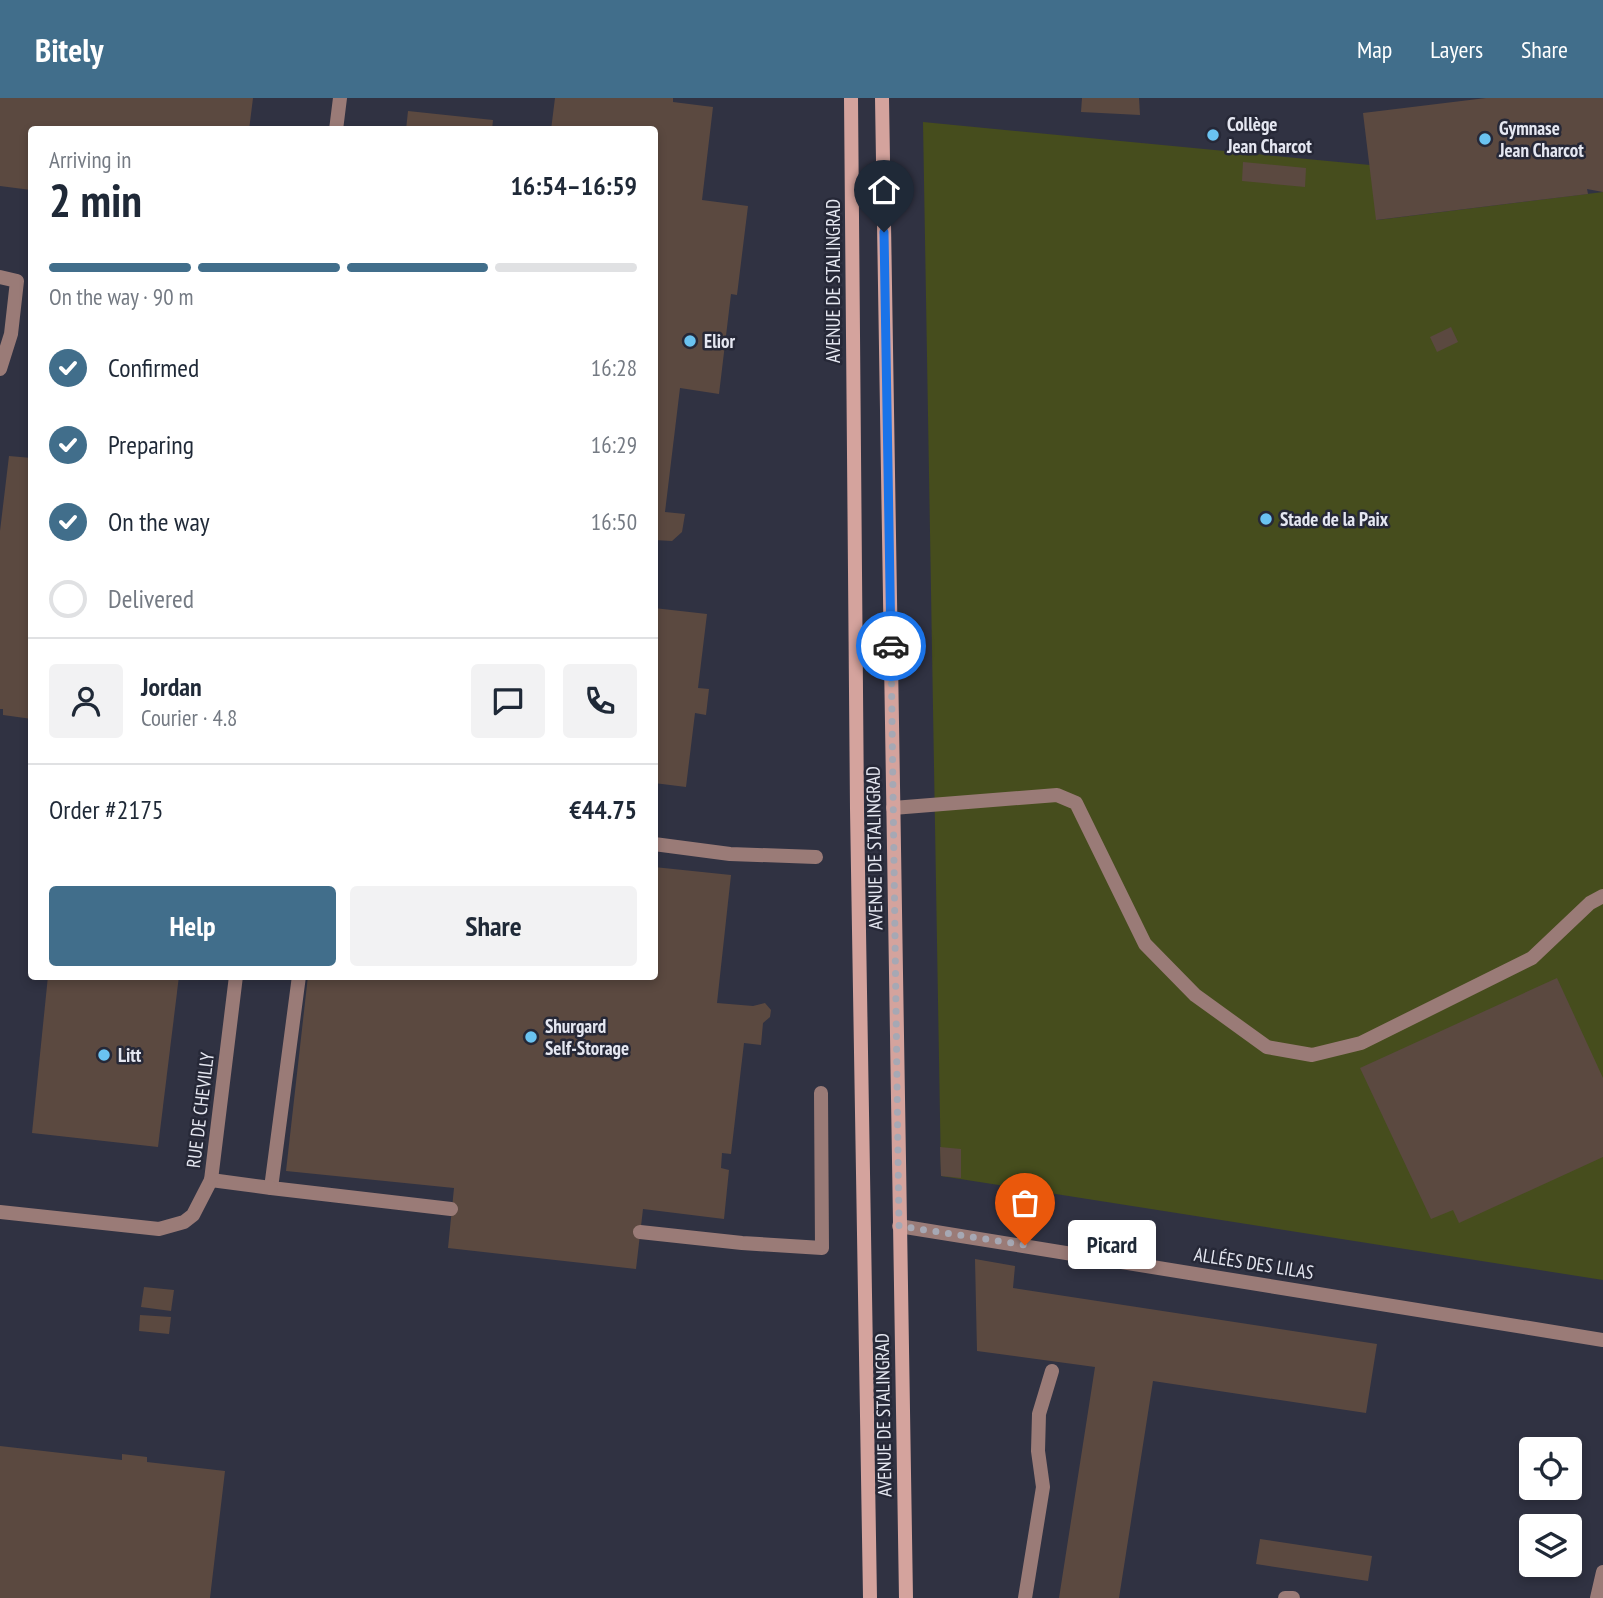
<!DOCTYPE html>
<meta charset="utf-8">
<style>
:root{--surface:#fff;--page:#f2f2f3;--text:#1f2937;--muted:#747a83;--line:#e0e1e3;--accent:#416e8b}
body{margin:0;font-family:"PT Sans Narrow",sans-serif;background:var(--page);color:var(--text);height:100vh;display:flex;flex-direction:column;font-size:26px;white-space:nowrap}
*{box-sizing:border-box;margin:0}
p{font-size:23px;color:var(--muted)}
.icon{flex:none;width:38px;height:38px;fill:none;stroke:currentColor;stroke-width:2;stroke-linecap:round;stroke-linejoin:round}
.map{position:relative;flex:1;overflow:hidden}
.panel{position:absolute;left:28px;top:28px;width:630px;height:854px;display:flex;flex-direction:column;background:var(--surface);border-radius:7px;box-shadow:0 4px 10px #0003}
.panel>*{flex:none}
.controls{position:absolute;left:1519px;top:1339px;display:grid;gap:14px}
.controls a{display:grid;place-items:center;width:63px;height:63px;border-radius:7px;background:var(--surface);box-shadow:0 4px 10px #0003;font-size:35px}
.pin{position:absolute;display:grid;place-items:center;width:60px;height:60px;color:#fff;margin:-72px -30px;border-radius:50% 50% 50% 0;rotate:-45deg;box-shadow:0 0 7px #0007}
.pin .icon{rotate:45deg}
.courier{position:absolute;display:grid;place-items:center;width:70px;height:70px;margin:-35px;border:5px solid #1a73e8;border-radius:50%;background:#fff;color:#222;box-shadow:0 2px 9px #0007}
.bubble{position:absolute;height:49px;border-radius:7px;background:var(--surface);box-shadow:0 4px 10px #0003;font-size:23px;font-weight:800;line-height:49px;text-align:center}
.headline em{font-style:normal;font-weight:800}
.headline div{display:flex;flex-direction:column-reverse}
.headline{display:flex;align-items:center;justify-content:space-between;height:119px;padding:0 21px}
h1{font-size:46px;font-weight:800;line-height:52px}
.bar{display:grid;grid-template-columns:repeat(4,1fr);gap:10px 7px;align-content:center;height:84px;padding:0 21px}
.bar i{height:9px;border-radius:5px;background:var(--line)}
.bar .on{background:var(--accent)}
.bar p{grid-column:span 4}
.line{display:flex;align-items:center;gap:18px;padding:0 21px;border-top:2px solid var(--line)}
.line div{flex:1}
.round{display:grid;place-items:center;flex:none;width:74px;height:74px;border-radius:7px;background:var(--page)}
ol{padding:0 21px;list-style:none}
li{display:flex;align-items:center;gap:21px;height:77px}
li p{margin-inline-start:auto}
li .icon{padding:7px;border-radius:50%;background:var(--accent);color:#fff;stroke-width:4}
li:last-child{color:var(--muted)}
li i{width:38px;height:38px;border:4px solid var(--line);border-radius:50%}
.primary-button{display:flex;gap:14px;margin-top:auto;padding:14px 21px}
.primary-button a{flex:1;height:80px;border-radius:7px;background:var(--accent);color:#fff;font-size:28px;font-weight:800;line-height:80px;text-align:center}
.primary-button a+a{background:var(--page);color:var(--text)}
header{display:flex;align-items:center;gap:42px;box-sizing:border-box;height:98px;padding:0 35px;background:var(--accent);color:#fff}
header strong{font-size:33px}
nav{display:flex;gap:38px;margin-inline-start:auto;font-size:24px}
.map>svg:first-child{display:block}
.green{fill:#464d1d}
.building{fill:#5b4940}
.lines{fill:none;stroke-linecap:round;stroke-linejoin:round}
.service{stroke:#9a7b77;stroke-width:14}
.minor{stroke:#9a7b77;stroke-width:14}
.secondary{stroke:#d4a39d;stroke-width:14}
.done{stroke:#a6a8b4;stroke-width:7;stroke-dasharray:0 12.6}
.route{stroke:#1a73e8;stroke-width:9}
.poi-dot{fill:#6ac3f1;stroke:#262837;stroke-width:2.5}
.labels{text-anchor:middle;stroke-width:5;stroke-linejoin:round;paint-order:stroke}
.poi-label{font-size:19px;font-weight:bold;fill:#e5e7f1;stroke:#262837;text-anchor:start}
.street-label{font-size:19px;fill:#e5e7f1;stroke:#262837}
</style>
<header>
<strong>Bitely</strong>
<nav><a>Map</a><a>Layers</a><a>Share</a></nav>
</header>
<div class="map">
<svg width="1603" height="1500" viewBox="0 0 1603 1500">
<rect width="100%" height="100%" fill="#303242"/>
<path class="green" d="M923,24L1370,67L1377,122L1603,94V1182L941,1078Z"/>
<g class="building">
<path d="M0,0H253L249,32H32L31,92L0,88Z"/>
<path d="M555,0H673V4L713,9L702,102L748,108L737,197L731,196L719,296L680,290L665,414L685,416L682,434L672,443L654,442V32H551Z"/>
<path d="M1082,0H1139L1140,17L1081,14Z"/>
<path d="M1486,0H1603V94L1587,91L1588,96L1376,122L1363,15Z"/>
<path d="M408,13L493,22L492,32H406Z"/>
<path d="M1243,64L1306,70L1305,89L1242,83Z"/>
<path d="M1451,229L1458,244L1437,254L1430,239Z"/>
<path d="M9,358L32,360V621L3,617V611H0V433Z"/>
<path d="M654,510L707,516L698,590L709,591L706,617L695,615L686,689L654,685Z"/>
<path d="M654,769L731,777L717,905L753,908L765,905L771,912L770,919L763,925L761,947L744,945L731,1056L722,1055L721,1070L729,1072L724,1121L643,1111L636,1171L448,1150L454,1090L286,1073L308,878H654Z"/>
<path d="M48,878H179L158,1049L32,1035Z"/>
<path d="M1557,880L1603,980V1059L1459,1125L1453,1112L1431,1121L1360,970Z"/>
<path d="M940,1049L961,1051V1080L941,1078Z"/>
<path d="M975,1161L1015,1168L1013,1190L1377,1246L1366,1315L1153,1283L1119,1500H1059L1095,1269L977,1253Z"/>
<path d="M144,1189L174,1192L171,1213L141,1209Z"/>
<path d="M140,1217L171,1219L169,1236L139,1233Z"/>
<path d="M0,1348L122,1362V1356L147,1359V1364L225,1373L210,1500H0Z"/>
<path d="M1260,1441L1372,1458L1368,1483L1256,1466Z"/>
</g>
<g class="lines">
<g class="service">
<path d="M0,179L17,183L11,236L0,271"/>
<path d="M893,710L1057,697L1076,705L1145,846L1195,897L1267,949L1312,957L1361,945L1532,860L1590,805L1603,798"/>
<path d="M654,746L730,756L816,759"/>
<path d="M299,878L271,1090L451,1111"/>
<path d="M211,1082L271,1090"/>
<path d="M899,1128L1603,1242"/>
<path d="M640,1134L742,1145L822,1150L821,995"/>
<path d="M1025,1500L1043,1389L1038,1353L1039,1316L1052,1273"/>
<path d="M1285,1500H1293"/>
</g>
<g class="minor">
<path d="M336,32L340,0"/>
<path d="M0,1114L159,1131L184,1124L193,1117L211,1082L236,878"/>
<path d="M1597,1500L1603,1474"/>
</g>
<g class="secondary">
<path d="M851,0L857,711L870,1500"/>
<path d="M882,0L906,1500"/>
</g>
</g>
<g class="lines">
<path class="done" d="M891,548L899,1128L1025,1147"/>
<path class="route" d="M884,134L891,548"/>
</g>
<g class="poi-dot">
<circle cx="1213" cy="37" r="7"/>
<circle cx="1485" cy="41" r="7"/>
<circle cx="690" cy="243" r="7"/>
<circle cx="1266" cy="421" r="7"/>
<circle cx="531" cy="939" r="7"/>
<circle cx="104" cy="957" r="7"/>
</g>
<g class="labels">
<g class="poi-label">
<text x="1227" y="33">Collège<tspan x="1227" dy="22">Jean Charcot</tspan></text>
<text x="1499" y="37">Gymnase<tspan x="1499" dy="22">Jean Charcot</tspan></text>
<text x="704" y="250">Elior</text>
<text x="1280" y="428">Stade de la Paix</text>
<text x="545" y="935">Shurgard<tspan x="545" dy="22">Self-Storage</tspan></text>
<text x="118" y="964">Litt</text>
</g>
<g class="street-label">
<text transform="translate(833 183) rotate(-90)" y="7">AVENUE DE STALINGRAD</text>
<text transform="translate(874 750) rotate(-91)" y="7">AVENUE DE STALINGRAD</text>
<text transform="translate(200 1012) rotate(-83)" y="7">RUE DE CHEVILLY</text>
<text transform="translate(1254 1165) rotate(9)" y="7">ALLÉES DES LILAS</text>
<text transform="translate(883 1317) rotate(-91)" y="7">AVENUE DE STALINGRAD</text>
</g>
</g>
</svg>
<div class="controls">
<a><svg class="icon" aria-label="locate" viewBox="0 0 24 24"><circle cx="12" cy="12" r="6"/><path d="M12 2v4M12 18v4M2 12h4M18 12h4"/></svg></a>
<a><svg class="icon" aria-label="layers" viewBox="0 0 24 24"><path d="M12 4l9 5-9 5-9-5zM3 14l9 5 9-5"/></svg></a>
</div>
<div class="pin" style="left:1025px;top:1147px;background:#ea580c"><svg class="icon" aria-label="bag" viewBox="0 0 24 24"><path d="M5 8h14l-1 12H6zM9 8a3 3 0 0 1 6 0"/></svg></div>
<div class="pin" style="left:884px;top:134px;background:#1f2937"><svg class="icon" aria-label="home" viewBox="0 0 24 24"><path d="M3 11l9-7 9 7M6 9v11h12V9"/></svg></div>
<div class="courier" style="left:891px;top:548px"><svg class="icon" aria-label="car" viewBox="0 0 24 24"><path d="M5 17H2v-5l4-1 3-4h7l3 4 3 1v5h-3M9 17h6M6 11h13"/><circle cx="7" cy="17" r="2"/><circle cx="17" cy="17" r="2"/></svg></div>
<div class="bubble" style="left:1068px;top:1122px;width:88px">Picard</div>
<section class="panel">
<div class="headline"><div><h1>2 min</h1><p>Arriving in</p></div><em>16:54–16:59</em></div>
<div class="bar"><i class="on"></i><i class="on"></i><i class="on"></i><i></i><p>On the way · 90 m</p></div>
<ol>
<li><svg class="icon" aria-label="check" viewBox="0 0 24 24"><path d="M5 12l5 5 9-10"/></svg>Confirmed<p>16:28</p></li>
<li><svg class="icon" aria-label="check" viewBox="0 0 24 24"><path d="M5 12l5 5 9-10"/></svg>Preparing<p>16:29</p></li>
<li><svg class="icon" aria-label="check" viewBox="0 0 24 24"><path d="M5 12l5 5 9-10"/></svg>On the way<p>16:50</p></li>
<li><i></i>Delivered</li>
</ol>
<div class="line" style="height:126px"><a class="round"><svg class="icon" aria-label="person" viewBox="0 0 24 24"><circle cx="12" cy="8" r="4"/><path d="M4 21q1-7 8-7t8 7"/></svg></a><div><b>Jordan</b><p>Courier · 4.8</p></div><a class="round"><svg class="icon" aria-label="chat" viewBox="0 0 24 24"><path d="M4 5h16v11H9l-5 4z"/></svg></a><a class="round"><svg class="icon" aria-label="phone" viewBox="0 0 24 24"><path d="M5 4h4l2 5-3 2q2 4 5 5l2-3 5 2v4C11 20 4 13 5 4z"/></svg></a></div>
<div class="line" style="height:91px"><div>Order #2175</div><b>€44.75</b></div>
<div class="primary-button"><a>Help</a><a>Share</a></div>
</section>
</div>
